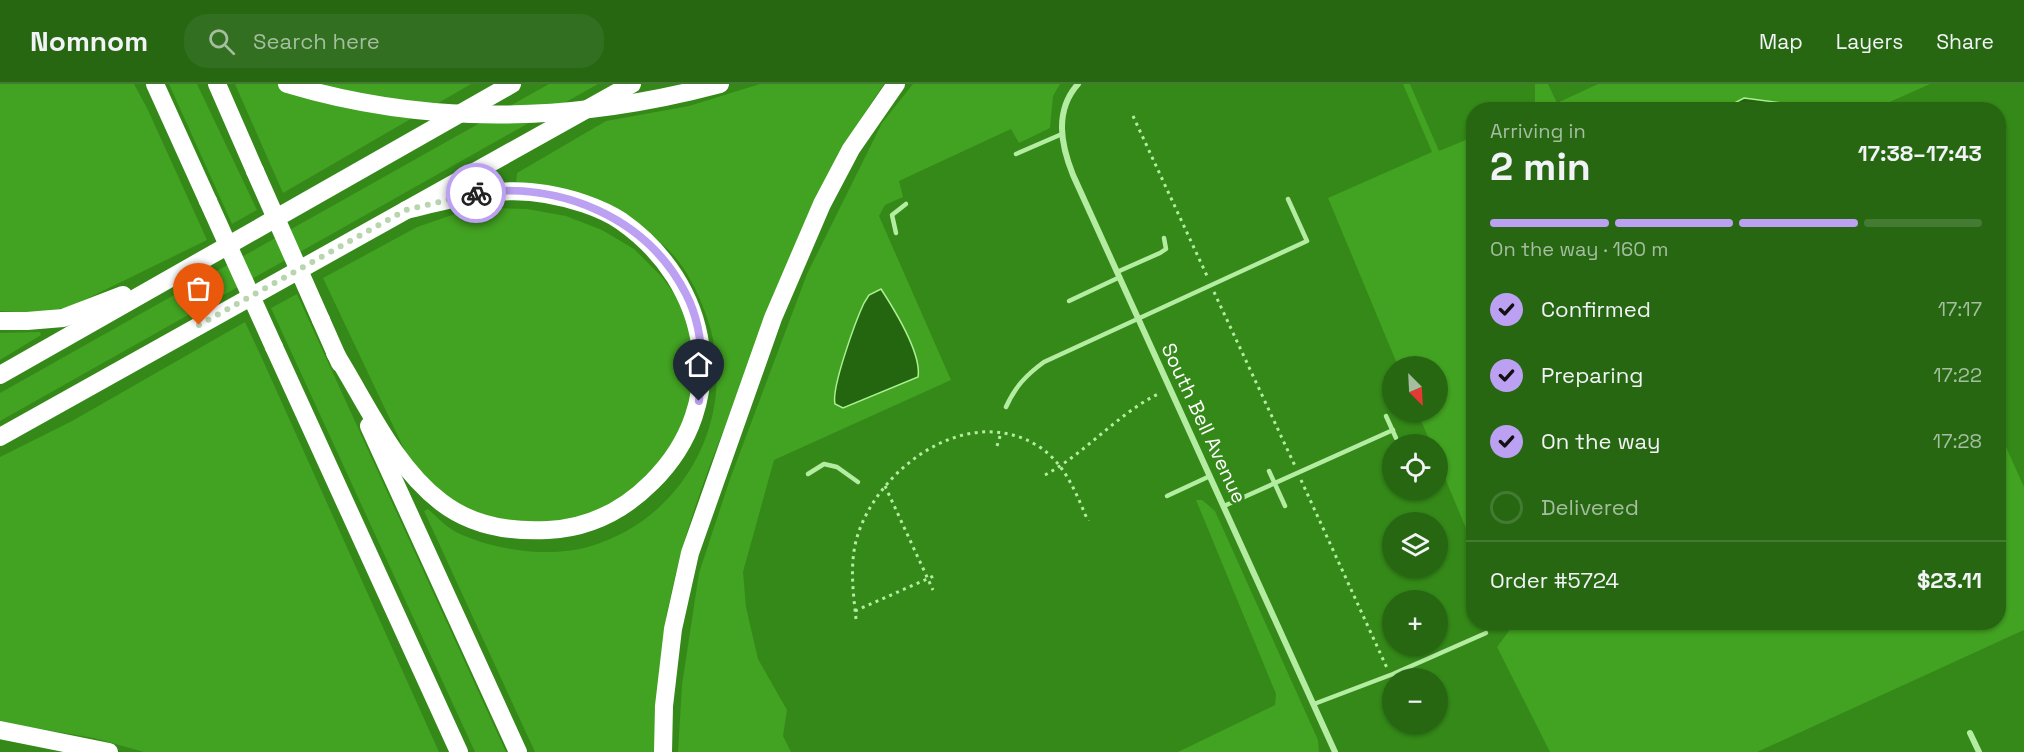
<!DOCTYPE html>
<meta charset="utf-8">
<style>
:root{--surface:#276712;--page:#336f20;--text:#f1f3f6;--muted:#a4be9f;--line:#437b32;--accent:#bca0f2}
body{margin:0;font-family:"Space Grotesk",sans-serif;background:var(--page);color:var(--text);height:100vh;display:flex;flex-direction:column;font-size:22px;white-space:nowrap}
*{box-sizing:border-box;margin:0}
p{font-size:20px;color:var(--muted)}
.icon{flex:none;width:33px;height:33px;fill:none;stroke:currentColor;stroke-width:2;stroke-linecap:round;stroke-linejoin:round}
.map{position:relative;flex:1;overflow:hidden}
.sheet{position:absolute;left:1466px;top:18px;width:540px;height:528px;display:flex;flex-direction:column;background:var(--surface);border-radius:24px;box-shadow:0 2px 4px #0004}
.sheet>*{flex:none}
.needle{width:39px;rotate:156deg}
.fabs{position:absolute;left:1382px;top:272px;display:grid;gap:12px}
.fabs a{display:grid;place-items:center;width:66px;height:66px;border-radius:50%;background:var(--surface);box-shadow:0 2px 4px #0004;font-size:30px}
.pin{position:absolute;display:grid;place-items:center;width:51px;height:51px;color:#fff;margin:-62px -26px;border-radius:50% 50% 50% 0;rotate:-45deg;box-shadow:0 0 6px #0007}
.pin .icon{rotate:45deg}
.courier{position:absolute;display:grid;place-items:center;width:60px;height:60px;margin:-30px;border:4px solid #bca0f2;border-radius:50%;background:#fff;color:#222;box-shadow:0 2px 8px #0007}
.head em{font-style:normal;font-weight:800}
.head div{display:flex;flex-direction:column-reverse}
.head{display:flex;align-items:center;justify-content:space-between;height:102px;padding:0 24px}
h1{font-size:39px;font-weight:800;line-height:45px}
.bar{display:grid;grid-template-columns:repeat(4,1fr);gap:9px 6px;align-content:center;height:72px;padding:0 24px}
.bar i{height:8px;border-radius:4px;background:var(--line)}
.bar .selected{background:var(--accent)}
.bar p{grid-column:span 4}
.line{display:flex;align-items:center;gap:15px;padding:0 24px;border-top:2px solid var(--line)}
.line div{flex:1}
ol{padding:0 24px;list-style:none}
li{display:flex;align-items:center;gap:18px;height:66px}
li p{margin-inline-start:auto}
li .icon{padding:6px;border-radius:50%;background:var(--accent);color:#111;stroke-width:4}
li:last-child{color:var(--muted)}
li i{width:33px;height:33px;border:3px solid var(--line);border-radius:50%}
header{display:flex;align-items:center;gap:36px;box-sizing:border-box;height:84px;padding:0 30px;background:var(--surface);border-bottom:2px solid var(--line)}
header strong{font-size:28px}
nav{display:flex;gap:33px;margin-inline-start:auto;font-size:21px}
.search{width:420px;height:54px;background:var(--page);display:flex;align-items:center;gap:15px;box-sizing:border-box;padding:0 21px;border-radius:24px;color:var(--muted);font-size:22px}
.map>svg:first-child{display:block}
.green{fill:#42a221}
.water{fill:#246610;stroke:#acf093;stroke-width:1.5}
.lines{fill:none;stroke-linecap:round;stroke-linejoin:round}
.path{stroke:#b4eda1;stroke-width:3;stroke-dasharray:3 4.5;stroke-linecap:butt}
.lane{stroke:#b4eda1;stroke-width:4.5}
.street{stroke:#b4eda1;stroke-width:6}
.highway{stroke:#fff;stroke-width:18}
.highway-bridge{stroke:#fff;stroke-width:18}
.done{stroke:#b8d6ae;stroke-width:6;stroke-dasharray:0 10.8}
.route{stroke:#bca0f2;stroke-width:8}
.labels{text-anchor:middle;stroke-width:6;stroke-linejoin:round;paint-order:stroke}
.street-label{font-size:20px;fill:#fff;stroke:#348918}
</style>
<header>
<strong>Nomnom</strong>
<div class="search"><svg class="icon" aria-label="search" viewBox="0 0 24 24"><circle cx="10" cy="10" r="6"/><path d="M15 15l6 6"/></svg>Search here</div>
<nav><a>Map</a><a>Layers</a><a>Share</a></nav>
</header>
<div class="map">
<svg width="2024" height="668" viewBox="0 0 2024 668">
<rect width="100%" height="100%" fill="#348918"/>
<g class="green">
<path d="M0,0H134L147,24L207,156L70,223L34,229L0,227Z"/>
<path d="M169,0H197L257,126L232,140Z"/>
<path d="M235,0H471L283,109Z"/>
<path d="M549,0H598L0,337V309Z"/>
<path d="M760,0H884C832,74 806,145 772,228C735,320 692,412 671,510C659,561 658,615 655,668H535L424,427L428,425C437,433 448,445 460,450C496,466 549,474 588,463C689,434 742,325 705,228C694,198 679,171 652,152C642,144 626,141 614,137C581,124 549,112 516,100L517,89L606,37L689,22Z"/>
<path d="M913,0H1060L1053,12L1050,44L1019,59L1011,45L899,97L903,113L885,121L879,132L951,296L774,376L743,488L746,523L758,575L787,626L783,652L791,668H678L682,601L699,489L730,395L807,190L882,39Z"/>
<path d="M1403,0H1410L1439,67L1473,53V461L1437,375V360H1431L1417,327H1437V282H1398L1328,114L1432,68Z"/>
<path d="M1535,0H1548L1557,19L1598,0H1930L1874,25L1528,26L1535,18Z"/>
<path d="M495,124L527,125L566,132L602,146L634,165L662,193L681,219L693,250L697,286L685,352L636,415L553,446L467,427L421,391L406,369L323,194L417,143L458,129Z"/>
<path d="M297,210L311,241L506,668H475L271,224Z"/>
<path d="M245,238L260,270L439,668H144L94,654L0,638V373L72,337Z"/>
<path d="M40,248L41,251L0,276V249Z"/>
<path d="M1998,345L2024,403V546L1757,668H1550L1497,563L1509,547L1505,539L1998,538Z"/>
<path d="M1196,416H1202L1215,427L1318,656L1319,668H1178L1275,621L1276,610Z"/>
</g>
<g class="water">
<path d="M1744,14L1781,19L1784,25H1723Z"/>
<path d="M881,205C894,225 922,269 918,293L843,324L835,320C831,304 856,236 864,219L869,211Z"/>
</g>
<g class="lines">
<g class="path">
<path d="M1133,32L1208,194"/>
<path d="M1214,208L1295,382"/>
<path d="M997,362L1001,349"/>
<path d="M1045,391C1087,368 1117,330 1160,309"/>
<path d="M1301,396L1387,584"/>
<path d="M885,402L933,506"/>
<path d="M855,527L936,491"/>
<path d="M856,535C853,506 849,478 858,450C881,381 969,319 1038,362C1065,379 1076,409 1088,437"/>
</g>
<g class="lane">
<path d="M1016,70L1062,50"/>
<path d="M896,149L892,131L906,120"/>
<path d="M1117,188L1160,169L1166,165L1164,154"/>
<path d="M1069,217L1120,193"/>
<path d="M1006,323C1015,303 1026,291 1044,278L1307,157L1288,115"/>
<path d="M1386,332L1396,354"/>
<path d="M1269,387L1285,422"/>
<path d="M808,390L824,380L837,383L858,398"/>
<path d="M1167,412L1210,392"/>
<path d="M1224,422L1393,346"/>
<path d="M1314,620L1393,590L1486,549"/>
</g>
<g class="street">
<path d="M1078,0C1054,27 1061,61 1073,91L1335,668"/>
<path d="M1970,649L1979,668"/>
</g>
<g class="highway">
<path d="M155,0L208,117"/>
<path d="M217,0L255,87"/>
<path d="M321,236L340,279"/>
<path d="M0,237H27L63,234L123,211"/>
<path d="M274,263L459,668"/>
<path d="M335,269C367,320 393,381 441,418C472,442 511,448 548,446C589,444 624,426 652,398C733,318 710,199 621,137C600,123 570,114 546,110C498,101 452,115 406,126"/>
<path d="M0,291L512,0"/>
<path d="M369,342L518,668"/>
<path d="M0,353L632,0"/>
<path d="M0,646L109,668"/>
<path d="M663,668L664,622L673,545L690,469L773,234L822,120L851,65L896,0"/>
</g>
<g class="highway-bridge">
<path d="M287,0C430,43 577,38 720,0"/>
<path d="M255,87L321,236"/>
<path d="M208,117L274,263"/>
</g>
</g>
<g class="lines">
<path class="done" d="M199,241L406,126L476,109"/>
<path class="route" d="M476,109C559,97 647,133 686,210C703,243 704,281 699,317"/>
</g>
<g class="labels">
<g class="street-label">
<text transform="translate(1204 339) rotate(65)" y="7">South Bell Avenue</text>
</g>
</g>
</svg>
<div class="fabs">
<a><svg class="needle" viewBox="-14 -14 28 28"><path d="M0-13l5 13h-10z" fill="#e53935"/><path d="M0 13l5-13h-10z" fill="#a4be9f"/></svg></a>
<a><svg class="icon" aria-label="locate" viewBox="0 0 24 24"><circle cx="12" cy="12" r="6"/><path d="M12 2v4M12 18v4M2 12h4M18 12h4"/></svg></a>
<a><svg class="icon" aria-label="layers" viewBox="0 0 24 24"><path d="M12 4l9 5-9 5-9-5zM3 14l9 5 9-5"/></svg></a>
<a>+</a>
<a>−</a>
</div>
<div class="pin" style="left:199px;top:241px;background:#ea580c"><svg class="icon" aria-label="bag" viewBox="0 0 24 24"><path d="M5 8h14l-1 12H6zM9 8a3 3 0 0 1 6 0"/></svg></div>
<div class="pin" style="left:699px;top:317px;background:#1f2937"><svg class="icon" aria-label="home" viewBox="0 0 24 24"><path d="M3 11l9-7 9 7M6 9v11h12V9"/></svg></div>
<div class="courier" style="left:476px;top:109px"><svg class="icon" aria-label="bike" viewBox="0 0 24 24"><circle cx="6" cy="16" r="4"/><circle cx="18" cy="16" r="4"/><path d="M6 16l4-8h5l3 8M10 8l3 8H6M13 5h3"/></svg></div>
<section class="sheet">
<div class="head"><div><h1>2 min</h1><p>Arriving in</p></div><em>17:38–17:43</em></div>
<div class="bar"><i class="selected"></i><i class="selected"></i><i class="selected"></i><i></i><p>On the way · 160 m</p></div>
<ol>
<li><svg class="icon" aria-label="check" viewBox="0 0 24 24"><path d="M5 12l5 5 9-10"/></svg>Confirmed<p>17:17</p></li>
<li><svg class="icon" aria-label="check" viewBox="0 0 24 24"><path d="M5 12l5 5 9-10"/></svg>Preparing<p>17:22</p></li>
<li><svg class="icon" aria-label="check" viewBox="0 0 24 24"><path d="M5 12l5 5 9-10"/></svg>On the way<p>17:28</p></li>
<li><i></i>Delivered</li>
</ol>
<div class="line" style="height:78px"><div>Order #5724</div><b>$23.11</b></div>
</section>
</div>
